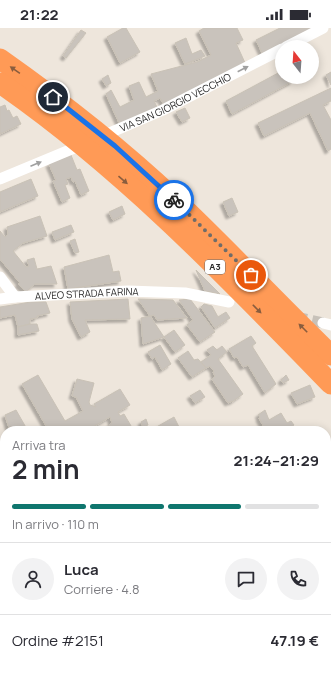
<!DOCTYPE html>
<html lang="it">
<meta charset="utf-8">
<style>
:root{--surface:#fff;--page:#f2f2f3;--text:#2b2b33;--muted:#7c7c81;--line:#e1e1e2;--accent:#0f766e}
body{margin:0;font-family:Manrope,sans-serif;background:var(--page);color:var(--text);height:100vh;display:flex;flex-direction:column;font-size:15px;white-space:nowrap}
*{box-sizing:border-box;margin:0}
p{font-size:13px;color:var(--muted)}
.icon{flex:none;width:22px;height:22px;fill:none;stroke:currentColor;stroke-width:2;stroke-linecap:round;stroke-linejoin:round}
.map{position:relative;flex:1;overflow:hidden}
.drawer{position:absolute;left:0px;top:398px;width:331px;height:248px;display:flex;flex-direction:column;background:var(--surface);border-radius:16px 16px 0 0;box-shadow:0 2px 10px #0003}
.drawer>*{flex:none}
.needle{width:26px;rotate:343deg}
.buttons{position:absolute;left:275px;top:12px;display:grid;gap:8px}
.buttons a{display:grid;place-items:center;width:44px;height:44px;border-radius:50%;background:var(--surface);box-shadow:0 2px 10px #0003;font-size:20px}
.pin{position:absolute;display:grid;place-items:center;width:34px;height:34px;color:#fff;margin:-17px;border:2px solid #fff;border-radius:50%;box-shadow:0 1px 4px #0007}
.courier{position:absolute;display:grid;place-items:center;width:40px;height:40px;margin:-20px;border:3px solid #1a73e8;border-radius:50%;background:#fff;color:#222;box-shadow:0 1px 5px #0007}
.summary em{font-style:normal;font-weight:700}
.summary div{display:flex;flex-direction:column-reverse}
.summary{display:flex;align-items:center;justify-content:space-between;height:68px;padding:0 12px}
h1{font-size:26px;font-weight:700;line-height:30px}
.bar{display:grid;grid-template-columns:repeat(4,1fr);gap:6px 4px;align-content:center;height:48px;padding:0 12px}
.bar i{height:5px;border-radius:3px;background:var(--line)}
.bar .selected{background:var(--accent)}
.bar p{grid-column:span 4}
.line{display:flex;align-items:center;gap:10px;padding:0 12px;border-top:1px solid var(--line)}
.line div{flex:1}
.round{display:grid;place-items:center;flex:none;width:42px;height:42px;border-radius:21px;background:var(--page)}
.status{display:flex;justify-content:space-between;align-items:center;height:28px;padding:0 20px;background:var(--surface);direction:ltr}
.status svg{height:11px;fill:currentColor}
.map>svg:first-child{display:block}
.education{fill:#f0e3cb}
.building{fill:#c9c3bc;stroke:#c9c2b6;filter:url(#shadow)}
.lines{fill:none;stroke-linecap:round;stroke-linejoin:round}
.street-tunnel{stroke:#c7c1b9;stroke-width:11;stroke-dasharray:11 5.5;stroke-linecap:butt}
.lane{stroke:#fff;stroke-width:5.5}
.street{stroke:#fff;stroke-width:11}
.highway{stroke:#ff9a56;stroke-width:21}
.oneway{fill:#a0a0a0}
.oneway2{fill:#8a5d3e}
.done{stroke:#6f6c69;stroke-width:4;stroke-dasharray:0 7.2}
.route{stroke:#1a73e8;stroke-width:5}
.labels{text-anchor:middle;stroke-width:3.5;stroke-linejoin:round;paint-order:stroke}
.shield{fill:#fff;stroke:#6b6b6b;stroke-width:1}
.shield-label{font-size:9px;font-weight:bold;fill:#2b2b2b}
.street-label{font-size:10px;fill:#2b2b2b;stroke:#fff}
</style>
<div class="status"><b>21:22</b><svg viewBox="0 0 49 12"><path d="M0 12V9h3v3zM5 12V6h3v6zM10 12V3h3v9zM15 12V0h3v12zM26 1h20v11H26zM47 4h2v5h-2z"/></svg></div>
<div class="map">
<svg width="331" height="646" viewBox="0 0 331 646">
<defs>
<filter id="shadow"><feDropShadow dx="-3" dy="3" stdDeviation="1" flood-color="#0004"/></filter>
</defs>
<rect width="100%" height="100%" fill="#eee6dc"/>
<g class="education">
<path d="M331,579V646H286L284,641H326V581Z"/>
<path d="M219,641H270L253,646H221Z"/>
</g>
<g class="building">
<path d="M123,0H126L140,24L120,35L107,9Z"/>
<path d="M204,0H237L243,12L236,15L246,37L164,77L160,70L154,73L157,79L120,97L106,66L111,62L120,79L134,72L129,58L139,54L146,69L158,63L151,46L197,34L211,27L199,3Z"/>
<path d="M280,0H311V1L263,27L256,12Z"/>
<path d="M81,2L86,5L66,30L63,28Z"/>
<path d="M186,10L192,26L201,22L205,28L185,36L175,15Z"/>
<path d="M282,43V49H291L293,53L232,86L226,73Z"/>
<path d="M331,44V57L326,47Z"/>
<path d="M108,47L111,55L106,58L102,51Z"/>
<path d="M331,60V73L323,77L331,92V121L328,123L310,85L264,108L258,95Z"/>
<path d="M5,77L7,83L9,82L13,90L17,88L21,96L0,106V79Z"/>
<path d="M185,80L190,90L182,94L176,84Z"/>
<path d="M71,127L77,142L80,141L89,163L81,167L75,153L73,154L71,149L66,151L68,156L65,157L70,170L62,174L53,153L56,152L49,136Z"/>
<path d="M31,151L38,168L0,184V164Z"/>
<path d="M232,170L238,184L229,188L223,174Z"/>
<path d="M122,178L125,186L113,192L109,184Z"/>
<path d="M40,188L47,208L23,215L13,223L26,239L29,238L27,232L34,230L37,241L51,238L57,256H35L26,264L18,256L20,255L0,231V203L5,209L8,206L7,199Z"/>
<path d="M71,197L74,204L55,212L52,204Z"/>
<path d="M75,211L79,224L75,225L70,213Z"/>
<path d="M109,227L113,244L119,243L121,253L68,261L64,239Z"/>
<path d="M196,242L220,266L205,263Z"/>
<path d="M128,271L130,291L85,292L90,304L81,309L72,291L70,274Z"/>
<path d="M138,271L173,272L187,290L157,292L154,287L150,288Z"/>
<path d="M190,271L215,304L200,314L187,297L193,292L179,272Z"/>
<path d="M31,274H46L50,285L37,288V290L30,291V296L18,299L15,287L0,290V279Z"/>
<path d="M204,276L212,278L218,289L226,284L230,290L215,300L201,279Z"/>
<path d="M150,288L164,309L143,316L141,290Z"/>
<path d="M30,296H37L39,303L18,307V299Z"/>
<path d="M174,302L185,317L175,324L164,309Z"/>
<path d="M251,308L256,315L252,318L276,356L265,365L248,337L243,339L237,329L234,330L229,321Z"/>
<path d="M160,317L171,336L162,342L155,329L152,331L148,324Z"/>
<path d="M213,318L217,322L222,318L227,324L218,331L243,366L232,374V373L228,375L212,351L215,348L213,344L214,343L210,338L206,340L201,334L211,327L207,322Z"/>
<path d="M188,323L194,332L198,331L206,340L192,349L178,330Z"/>
<path d="M38,347L65,393L83,383L76,369L72,368L77,351L94,355L89,374L90,377L96,379L94,376L120,361L130,377L118,384L120,388L124,386L134,403H111L108,398L112,395L110,389L86,403H49L22,356Z"/>
<path d="M286,347L289,352L283,355L281,352Z"/>
<path d="M310,357L315,369L297,376L291,365Z"/>
<path d="M200,362L205,369L195,375L190,368Z"/>
<path d="M16,382L28,403H10L5,387Z"/>
<path d="M265,382L269,392L281,385L287,395L291,393L294,397L286,402L287,403H266L259,390L260,389L258,387Z"/>
<path d="M174,389L181,403H154L153,401Z"/>
<path d="M146,391L148,397L143,399L141,394Z"/>
<path d="M0,441H5V484H4L0,469Z"/>
<path d="M5,498V519H2L0,512V500Z"/>
<path d="M326,519L331,533V562L326,549Z"/>
<path d="M326,567L329,576L331,575V578L326,579Z"/>
<path d="M51,641H94L95,644L100,643L101,646H52Z"/>
<path d="M115,641H139L140,646H117Z"/>
<path d="M155,641H176L178,643L176,646H154L156,644Z"/>
<path d="M272,641L273,646H254V645Z"/>
<path d="M306,641H320L327,646H307Z"/>
</g>
<g class="lines">
<path class="street-tunnel" d="M296,289L323,295"/>
<path class="lane" d="M278,643L279,646"/>
<g class="street">
<path d="M286,19L323,0"/>
<path id="s1" d="M100,109L163,82L282,21"/>
<path d="M0,151L84,116"/>
<path d="M0,249L15,269"/>
<path id="s2" d="M0,271L15,269L128,263L185,265L229,274"/>
<path d="M323,295L331,297"/>
<path d="M326,511L331,510"/>
<path d="M0,595L5,613"/>
<path d="M12,641L14,646"/>
</g>
<g class="highway">
<path d="M0,31C61,74 120,120 174,171C228,222 278,276 331,327"/>
<path d="M0,55C123,140 227,249 331,356"/>
</g>
</g>
<defs><path id="oneway-solid" d="M-6-.8H1V-3.2L6.5 0L1 3.2V.8H-6Z"/></defs>
<g class="oneway">
<use href="#oneway-solid" transform="translate(243 41) rotate(-27)"/>
<use href="#oneway-solid" transform="translate(36 136) rotate(-23)"/>
</g>
<g class="oneway2">
<use href="#oneway-solid" transform="translate(15 42) rotate(-145)"/>
<use href="#oneway-solid" transform="translate(123 152) rotate(41)"/>
<use href="#oneway-solid" transform="translate(257 281) rotate(45)"/>
<use href="#oneway-solid" transform="translate(303 300) rotate(-135)"/>
</g>
<g class="lines">
<path class="done" d="M174,172L251,247"/>
<path class="route" d="M53,69L115,118L174,172"/>
</g>
<g class="labels">
<rect class="shield" x="205" y="232" width="20" height="14" rx="3"/>
<g class="shield-label">
<text x="215" y="242">A3</text>
</g>
<g class="street-label">
<text dy="4" stroke="none"><textPath href="#s1" startOffset="83">VIA SAN GIORGIO VECCHIO</textPath></text>
<text dy="4" stroke="none"><textPath href="#s2" startOffset="87">ALVEO STRADA FARINA</textPath></text>
</g>
</g>
</svg>
<div class="buttons">
<a><svg class="needle" viewBox="-14 -14 28 28"><path d="M0-13l5 13h-10z" fill="#e53935"/><path d="M0 13l5-13h-10z" fill="#7c7c81"/></svg></a>
</div>
<div class="pin" style="left:251px;top:247px;background:#ea580c"><svg class="icon" aria-label="bag" viewBox="0 0 24 24"><path d="M5 8h14l-1 12H6zM9 8a3 3 0 0 1 6 0"/></svg></div>
<div class="pin" style="left:53px;top:69px;background:#1f2937"><svg class="icon" aria-label="home" viewBox="0 0 24 24"><path d="M3 11l9-7 9 7M6 9v11h12V9"/></svg></div>
<div class="courier" style="left:174px;top:172px"><svg class="icon" aria-label="bike" viewBox="0 0 24 24"><circle cx="6" cy="16" r="4"/><circle cx="18" cy="16" r="4"/><path d="M6 16l4-8h5l3 8M10 8l3 8H6M13 5h3"/></svg></div>
<section class="drawer">
<div class="summary"><div><h1>2 min</h1><p>Arriva tra</p></div><em>21:24–21:29</em></div>
<div class="bar"><i class="selected"></i><i class="selected"></i><i class="selected"></i><i></i><p>In arrivo · 110 m</p></div>
<div class="line" style="height:72px"><a class="round"><svg class="icon" aria-label="person" viewBox="0 0 24 24"><circle cx="12" cy="8" r="4"/><path d="M4 21q1-7 8-7t8 7"/></svg></a><div><b>Luca</b><p>Corriere · 4.8</p></div><a class="round"><svg class="icon" aria-label="chat" viewBox="0 0 24 24"><path d="M4 5h16v11H9l-5 4z"/></svg></a><a class="round"><svg class="icon" aria-label="phone" viewBox="0 0 24 24"><path d="M5 4h4l2 5-3 2q2 4 5 5l2-3 5 2v4C11 20 4 13 5 4z"/></svg></a></div>
<div class="line" style="height:52px"><div>Ordine #2151</div><b>47.19 €</b></div>
</section>
</div>
